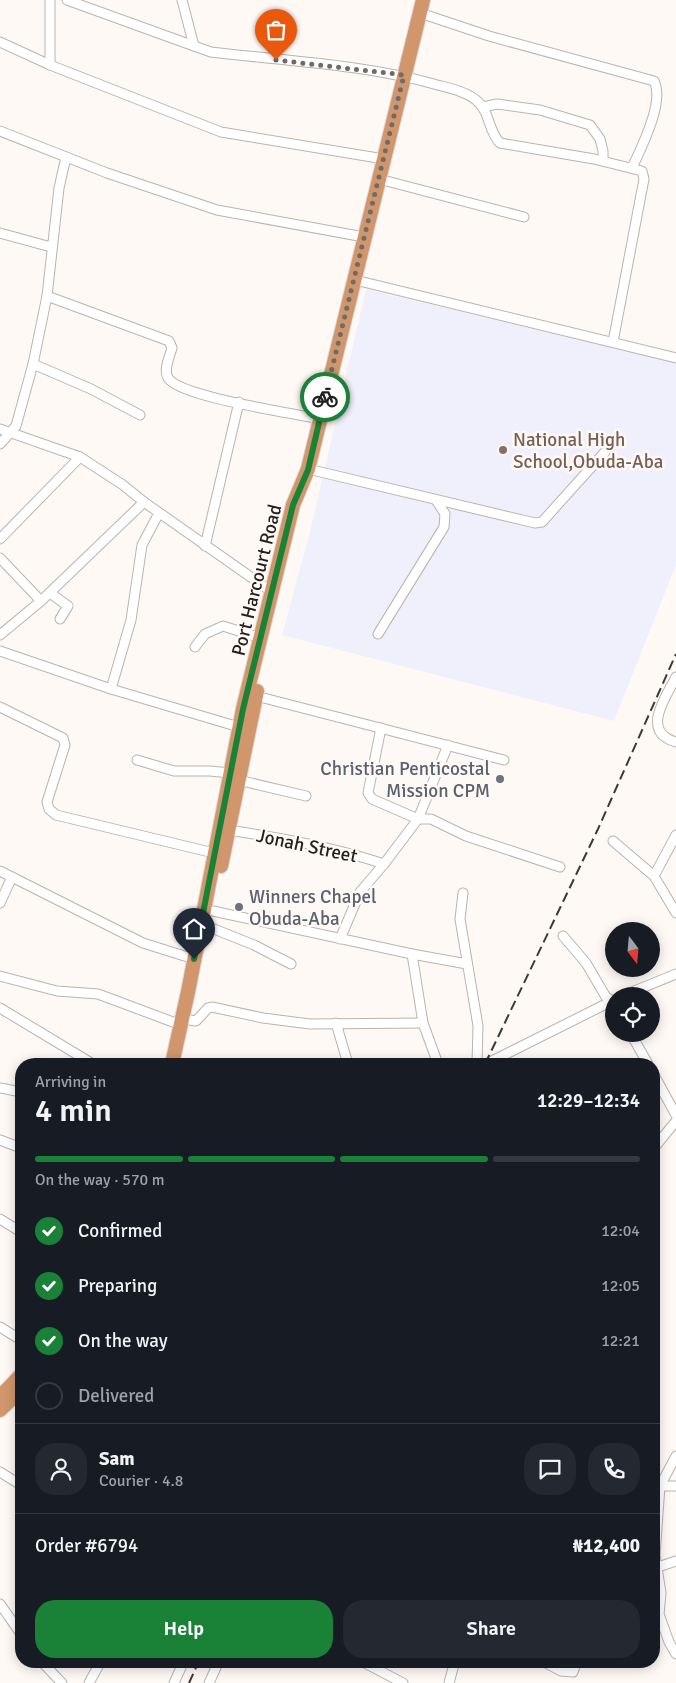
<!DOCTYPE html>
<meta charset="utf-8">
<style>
:root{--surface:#171b24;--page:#242831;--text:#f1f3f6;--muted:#9ea1a6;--line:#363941;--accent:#1a8237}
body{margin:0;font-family:Signika,sans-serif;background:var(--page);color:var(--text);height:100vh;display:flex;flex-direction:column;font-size:19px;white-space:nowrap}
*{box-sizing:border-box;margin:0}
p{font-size:16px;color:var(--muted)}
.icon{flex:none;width:28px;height:28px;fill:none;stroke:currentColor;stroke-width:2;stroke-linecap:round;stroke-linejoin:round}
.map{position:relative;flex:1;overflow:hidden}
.sheet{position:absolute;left:15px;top:1058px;width:645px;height:610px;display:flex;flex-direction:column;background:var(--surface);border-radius:20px;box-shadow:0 2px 12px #0003}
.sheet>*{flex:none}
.needle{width:32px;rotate:164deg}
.buttons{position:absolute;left:605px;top:922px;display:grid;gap:10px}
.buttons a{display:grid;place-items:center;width:55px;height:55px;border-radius:50%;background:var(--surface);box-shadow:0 2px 12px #0003;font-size:25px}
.pin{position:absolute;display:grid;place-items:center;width:42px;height:42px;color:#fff;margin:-51px -21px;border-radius:50% 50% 50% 0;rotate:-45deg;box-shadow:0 0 5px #0007}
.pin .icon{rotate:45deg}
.courier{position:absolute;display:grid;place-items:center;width:50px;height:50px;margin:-25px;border:4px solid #1a8237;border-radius:50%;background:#fff;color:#222;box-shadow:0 1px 6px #0007}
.head em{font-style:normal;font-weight:600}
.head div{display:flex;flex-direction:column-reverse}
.head{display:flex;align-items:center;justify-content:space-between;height:85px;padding:0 20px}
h1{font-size:32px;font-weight:600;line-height:38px}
.bar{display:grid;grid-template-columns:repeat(4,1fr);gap:8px 5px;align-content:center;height:60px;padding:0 20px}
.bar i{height:6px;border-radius:4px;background:var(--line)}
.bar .on{background:var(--accent)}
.bar p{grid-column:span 4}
.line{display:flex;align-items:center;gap:12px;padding:0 20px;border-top:1px solid var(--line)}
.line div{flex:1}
.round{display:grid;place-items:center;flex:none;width:52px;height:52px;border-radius:20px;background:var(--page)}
ol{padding:0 20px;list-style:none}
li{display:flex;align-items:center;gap:15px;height:55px}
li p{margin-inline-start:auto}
li .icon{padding:5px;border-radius:50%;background:var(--accent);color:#fff;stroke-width:4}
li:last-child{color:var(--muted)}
li i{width:28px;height:28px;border:2px solid var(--line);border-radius:50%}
.primary-button{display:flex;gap:10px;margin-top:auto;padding:10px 20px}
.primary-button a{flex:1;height:58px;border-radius:20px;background:var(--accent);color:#fff;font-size:20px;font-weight:600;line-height:58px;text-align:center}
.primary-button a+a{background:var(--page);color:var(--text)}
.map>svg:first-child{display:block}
.education{fill:#f0effc}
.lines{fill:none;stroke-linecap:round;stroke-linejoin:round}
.minor-casing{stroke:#bab4b0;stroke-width:11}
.highway-casing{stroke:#d7d7d6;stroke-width:16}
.minor{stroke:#fff;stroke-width:9}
.highway{stroke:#d1966b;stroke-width:14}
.rail{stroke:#3d3938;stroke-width:2;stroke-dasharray:10 5;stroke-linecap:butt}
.done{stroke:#6f6b6a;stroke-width:5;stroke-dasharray:0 9}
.route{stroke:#1a8237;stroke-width:6}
.education-dot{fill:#8d6e63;stroke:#fff9f6;stroke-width:2}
.worship-dot{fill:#6b7280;stroke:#fff9f6;stroke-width:2}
.labels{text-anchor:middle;stroke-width:5;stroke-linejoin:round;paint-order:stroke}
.education-label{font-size:19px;fill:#785e54;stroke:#fff9f6;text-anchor:start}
.street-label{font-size:19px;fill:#221f1e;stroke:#fff9f6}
.worship-label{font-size:19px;fill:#5b616d;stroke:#fff9f6;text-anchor:end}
</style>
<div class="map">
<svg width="676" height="1683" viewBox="0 0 676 1683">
<rect width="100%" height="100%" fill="#fff9f6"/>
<path class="education" d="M366,289L676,363V565L614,721L282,635L309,536Z"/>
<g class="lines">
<defs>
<g id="minor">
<path d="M67,0L194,46"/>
<path d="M182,0L194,46L211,52C286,61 362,64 434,84C448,88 465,91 476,100C490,111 488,131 500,143L594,159L642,171L644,179L613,342"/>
<path d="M420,13L489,36L654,81C665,102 641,148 632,168"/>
<path d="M0,42L50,65L221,132L384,159"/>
<path d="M50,65V0"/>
<path d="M483,107L497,104L540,110L590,125L600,139L603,151V161"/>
<path d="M0,131L107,173L217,210L364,237"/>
<path d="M379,179L524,217"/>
<path d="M0,233L51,247"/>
<path d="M355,280L676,358"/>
<path d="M47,296L169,341L172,348C170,356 163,369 168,378C180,397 293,413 320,419"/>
<path d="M33,364L91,389L140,415"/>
<path d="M0,429L80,457L123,485L144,502L272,592"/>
<path d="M0,444L16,426L33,364L47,296L59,188L66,157"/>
<path d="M308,469L535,523L542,522L605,452"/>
<path d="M0,539L80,457"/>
<path d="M205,546L239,402"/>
<path d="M0,558L41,601"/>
<path d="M50,593L68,606L60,619"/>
<path d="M378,634L444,527L445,514L436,500"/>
<path d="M0,635L41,601L144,502"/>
<path d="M195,647L205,634L223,626L261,638"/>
<path d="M0,651L111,689L239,727"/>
<path d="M676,677C666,697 640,732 676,742"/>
<path d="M111,689L131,620L142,545L159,513"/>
<path d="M256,696L504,760"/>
<path d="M0,707L63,738L65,745L47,802L49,809L56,815L214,853"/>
<path d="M381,728L368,793L372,799L418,819H431L466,836L560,867"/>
<path d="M137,760L174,771H210L230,773"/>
<path d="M238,780L306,796"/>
<path d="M228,830C281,838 333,847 384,864"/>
<path d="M613,841L654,876L676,913"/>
<path d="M0,871L143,943L194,959"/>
<path d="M654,876L676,835"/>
<path d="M463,893L460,919L478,1026L477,1064"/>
<path d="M0,903L12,877"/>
<path d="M213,911L412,954L467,964"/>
<path d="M209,927L254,945L291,964"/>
<path d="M563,936L586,963L606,997L614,1002"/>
<path d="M340,939L360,892L384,864L418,819L448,745"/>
<path d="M412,954L423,1023L438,1064"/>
<path d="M0,976L57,991L98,994L181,1025"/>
<path d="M622,996L676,974"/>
<path d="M0,1008L93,1064"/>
<path d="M190,1020L196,1021L208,1008L212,1007L263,1018L310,1024L423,1023"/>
<path d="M336,1023L348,1064"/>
<path d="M631,1034L648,1064"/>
<path d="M486,1064L614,1000"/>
<path d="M654,1075L676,1115"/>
<path d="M0,1088L21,1092"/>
<path d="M0,1140L21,1148"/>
<path d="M654,1148L676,1121"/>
<path d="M0,1219L21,1232"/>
<path d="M0,1327L21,1340"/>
<path d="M676,1456L660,1486L655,1555L661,1593L659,1614L669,1642L676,1654"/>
<path d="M0,1472L21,1485"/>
<path d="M654,1484L660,1486H676"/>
<path d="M658,1567L676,1561"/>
<path d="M0,1604L21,1634"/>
<path d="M41,1661L62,1683"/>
<path d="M361,1661L403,1683"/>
<path d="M542,1661L561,1671L573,1672L577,1661"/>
<path d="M89,1683L101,1661"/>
<path d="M174,1683L184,1661"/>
<path d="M209,1683L219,1661"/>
<path d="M449,1683L455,1661"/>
</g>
<g id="highway">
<path d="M221,866L257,691"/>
<path d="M172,1064L188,992L243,709L293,505L308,469L423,0"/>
<path d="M0,1397L21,1375"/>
<path d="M0,1410L21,1390"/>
</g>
</defs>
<use href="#minor" class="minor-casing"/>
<use href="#highway" class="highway-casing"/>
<use href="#minor" class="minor"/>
<use href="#highway" class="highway"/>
<g class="rail">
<path d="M485,1064L598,829L676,654"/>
<path d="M189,1683L199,1661"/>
</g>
</g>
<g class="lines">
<path class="done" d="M276,60L404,75L325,397"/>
<path class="route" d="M194,959L243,709L293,505L308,470L325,397"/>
</g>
<circle class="education-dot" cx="503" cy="450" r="5"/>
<g class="worship-dot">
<circle cx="500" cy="779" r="5"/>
<circle cx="239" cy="907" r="5"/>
</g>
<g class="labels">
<g class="education-label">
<text x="513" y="446">National High<tspan x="513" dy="22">School,Obuda-Aba</tspan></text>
</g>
<g class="street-label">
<text transform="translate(256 580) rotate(-76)" y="7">Port Harcourt Road</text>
<text transform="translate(307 845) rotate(12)" y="7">Jonah Street</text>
</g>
<g class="worship-label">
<text x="490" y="775">Christian Penticostal<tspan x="490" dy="22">Mission CPM</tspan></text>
<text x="249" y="903" text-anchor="start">Winners Chapel<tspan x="249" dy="22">Obuda-Aba</tspan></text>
</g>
</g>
</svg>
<div class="buttons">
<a><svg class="needle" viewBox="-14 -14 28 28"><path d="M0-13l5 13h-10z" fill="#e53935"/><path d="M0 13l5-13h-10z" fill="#9ea1a6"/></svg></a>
<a><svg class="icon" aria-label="locate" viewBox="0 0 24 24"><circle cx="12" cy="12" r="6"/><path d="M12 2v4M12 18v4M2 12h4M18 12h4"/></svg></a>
</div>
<div class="pin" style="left:276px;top:60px;background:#ea580c"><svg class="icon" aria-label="bag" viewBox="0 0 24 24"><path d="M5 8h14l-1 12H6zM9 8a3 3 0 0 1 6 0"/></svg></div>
<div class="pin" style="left:194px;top:959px;background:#1f2937"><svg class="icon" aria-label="home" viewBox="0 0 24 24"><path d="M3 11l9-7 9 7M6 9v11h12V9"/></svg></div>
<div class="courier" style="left:325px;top:397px"><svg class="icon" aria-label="bike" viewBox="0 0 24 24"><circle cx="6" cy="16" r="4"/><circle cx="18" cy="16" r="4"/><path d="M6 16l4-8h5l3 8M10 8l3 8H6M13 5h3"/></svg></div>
<section class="sheet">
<div class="head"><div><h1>4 min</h1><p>Arriving in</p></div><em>12:29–12:34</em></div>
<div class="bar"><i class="on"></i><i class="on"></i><i class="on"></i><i></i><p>On the way · 570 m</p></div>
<ol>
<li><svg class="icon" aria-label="check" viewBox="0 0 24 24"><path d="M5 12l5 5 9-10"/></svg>Confirmed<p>12:04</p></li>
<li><svg class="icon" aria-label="check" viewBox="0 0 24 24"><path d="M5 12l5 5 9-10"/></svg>Preparing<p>12:05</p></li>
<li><svg class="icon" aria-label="check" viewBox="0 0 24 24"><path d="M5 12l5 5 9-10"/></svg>On the way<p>12:21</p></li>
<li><i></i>Delivered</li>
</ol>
<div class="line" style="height:90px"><a class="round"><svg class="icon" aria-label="person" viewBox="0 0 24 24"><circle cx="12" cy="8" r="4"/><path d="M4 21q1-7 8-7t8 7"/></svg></a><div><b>Sam</b><p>Courier · 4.8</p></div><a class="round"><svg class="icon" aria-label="chat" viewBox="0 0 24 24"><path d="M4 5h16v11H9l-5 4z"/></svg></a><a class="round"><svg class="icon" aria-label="phone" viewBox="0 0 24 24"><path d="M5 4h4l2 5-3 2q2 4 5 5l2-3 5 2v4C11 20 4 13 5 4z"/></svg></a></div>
<div class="line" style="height:65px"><div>Order #6794</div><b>₦12,400</b></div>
<div class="primary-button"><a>Help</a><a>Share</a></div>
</section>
</div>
